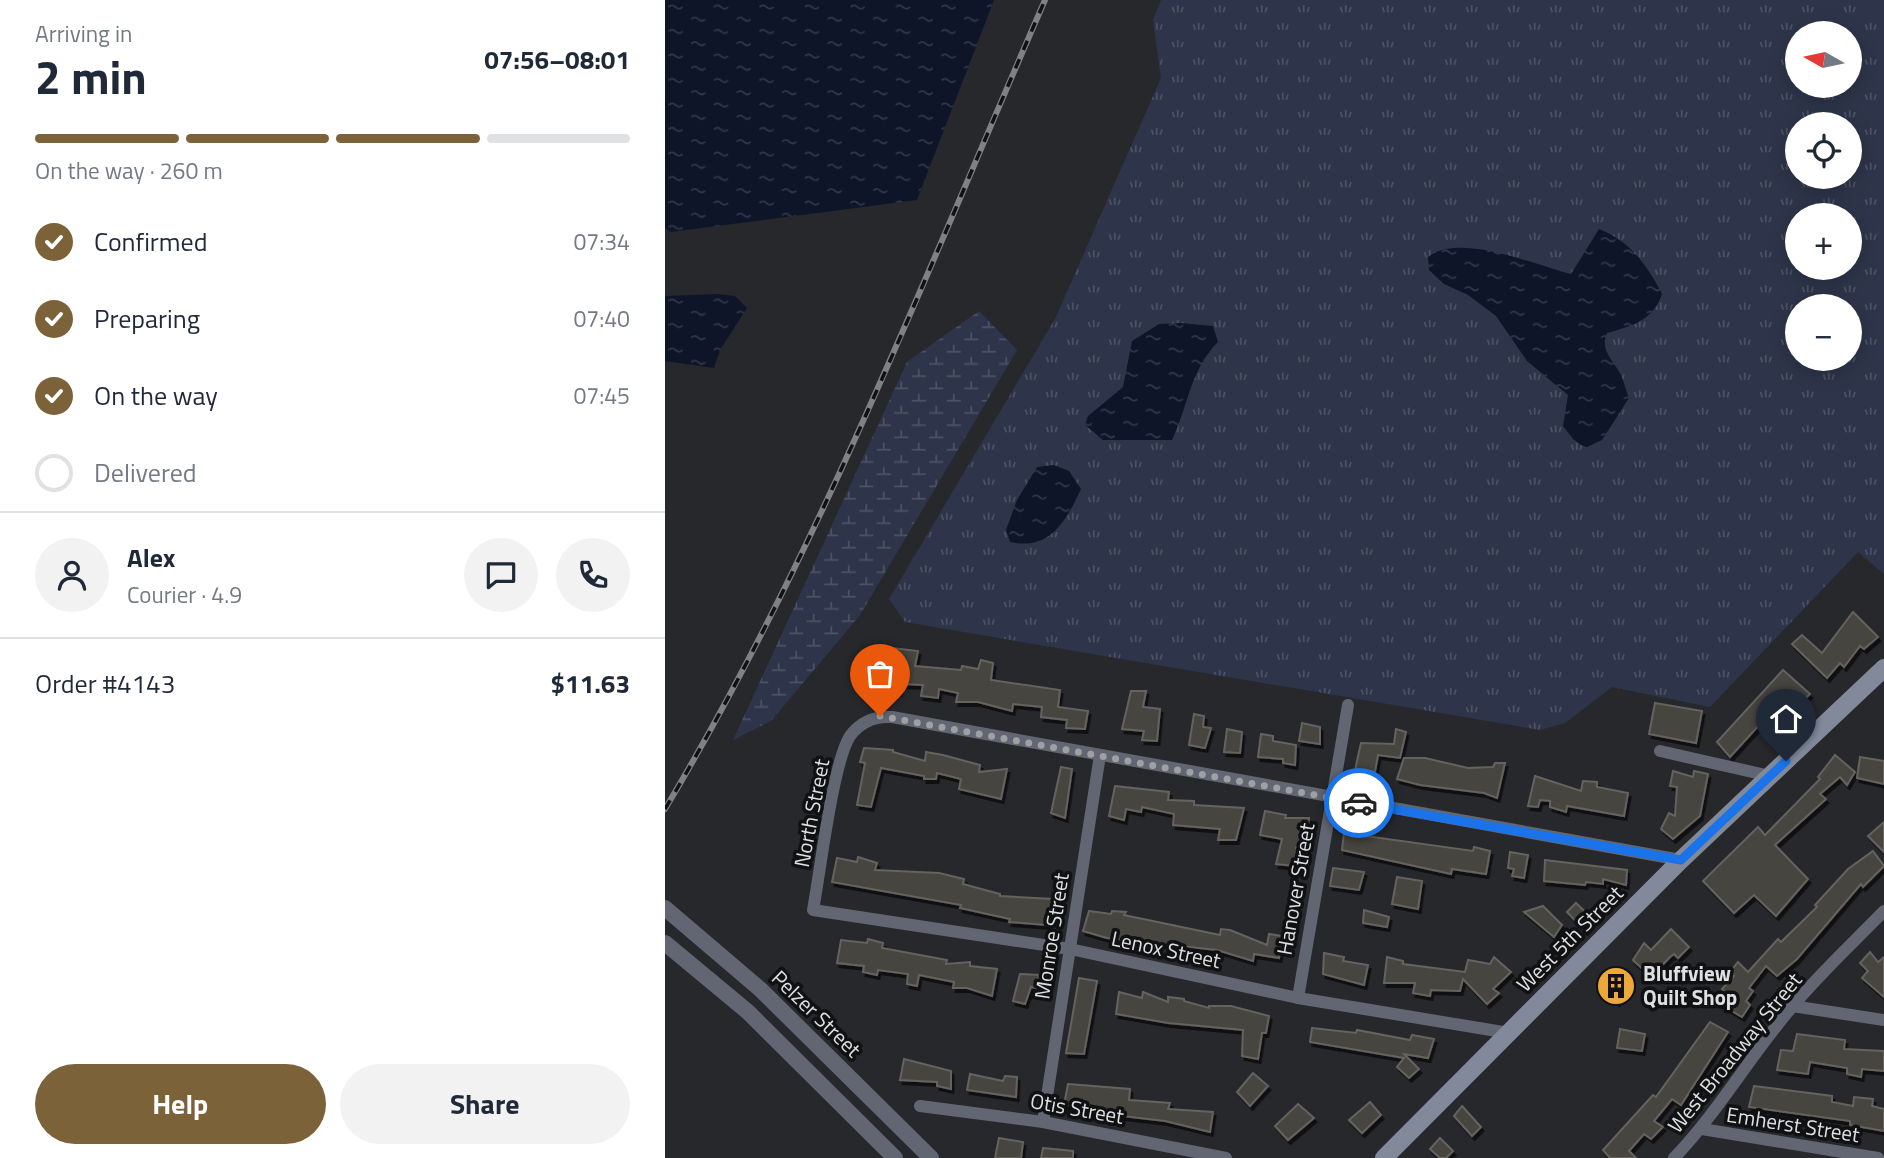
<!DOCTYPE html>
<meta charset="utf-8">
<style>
:root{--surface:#fff;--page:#f2f2f3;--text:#1f2937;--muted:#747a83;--line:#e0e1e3;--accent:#7c6239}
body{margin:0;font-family:"Titillium Web",sans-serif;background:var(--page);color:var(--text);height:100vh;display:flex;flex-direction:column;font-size:26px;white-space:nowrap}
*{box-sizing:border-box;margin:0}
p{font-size:23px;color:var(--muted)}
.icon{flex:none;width:38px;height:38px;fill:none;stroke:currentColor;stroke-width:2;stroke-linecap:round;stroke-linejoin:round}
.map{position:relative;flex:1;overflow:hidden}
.sheet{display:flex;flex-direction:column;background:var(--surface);width:665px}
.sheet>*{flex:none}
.needle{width:46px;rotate:279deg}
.buttons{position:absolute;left:1120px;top:21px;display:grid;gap:14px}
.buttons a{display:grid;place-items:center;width:77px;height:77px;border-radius:50%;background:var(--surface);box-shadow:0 4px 18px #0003;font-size:35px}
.pin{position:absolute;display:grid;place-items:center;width:60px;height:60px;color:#fff;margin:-72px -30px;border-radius:50% 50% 50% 0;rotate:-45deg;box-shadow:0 0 7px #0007}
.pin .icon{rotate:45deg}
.courier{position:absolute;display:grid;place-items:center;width:70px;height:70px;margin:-35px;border:5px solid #1a73e8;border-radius:50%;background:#fff;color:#222;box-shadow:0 2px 9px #0007}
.head em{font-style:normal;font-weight:700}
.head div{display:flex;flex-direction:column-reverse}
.head{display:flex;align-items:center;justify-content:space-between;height:119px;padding:0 35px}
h1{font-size:46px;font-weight:700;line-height:52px}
.bar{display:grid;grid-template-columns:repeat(4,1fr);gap:10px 7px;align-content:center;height:84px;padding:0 35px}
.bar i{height:9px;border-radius:5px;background:var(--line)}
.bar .active{background:var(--accent)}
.bar p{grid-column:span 4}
.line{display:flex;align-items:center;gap:18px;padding:0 35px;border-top:2px solid var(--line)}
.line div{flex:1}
.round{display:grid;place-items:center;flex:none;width:74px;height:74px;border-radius:37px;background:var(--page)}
ol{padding:0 35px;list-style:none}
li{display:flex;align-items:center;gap:21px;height:77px}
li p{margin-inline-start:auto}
li .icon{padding:7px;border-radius:50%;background:var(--accent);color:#fff;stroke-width:4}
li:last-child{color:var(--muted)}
li i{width:38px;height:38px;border:4px solid var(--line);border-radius:50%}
.primary-button{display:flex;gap:14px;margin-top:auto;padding:14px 35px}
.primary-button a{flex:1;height:80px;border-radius:42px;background:var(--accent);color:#fff;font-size:28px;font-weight:700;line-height:80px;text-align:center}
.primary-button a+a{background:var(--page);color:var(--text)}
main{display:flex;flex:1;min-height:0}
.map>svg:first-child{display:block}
.grass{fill:url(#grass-tufts);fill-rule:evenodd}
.wetland{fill:url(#wetland-marsh)}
.water{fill:url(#water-ripples)}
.building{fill:#474440;stroke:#65625e;stroke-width:2;filter:url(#shadow)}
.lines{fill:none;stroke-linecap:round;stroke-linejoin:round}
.minor{stroke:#626672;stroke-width:12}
.tertiary{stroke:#626672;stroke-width:16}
.secondary{stroke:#82899b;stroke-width:18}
.rail-casing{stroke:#808184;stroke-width:6}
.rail{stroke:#101113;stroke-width:3.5;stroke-dasharray:10;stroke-linecap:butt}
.done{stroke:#9fa0a2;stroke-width:7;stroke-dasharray:0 12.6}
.route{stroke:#1a73e8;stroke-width:9}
.labels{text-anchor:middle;stroke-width:7;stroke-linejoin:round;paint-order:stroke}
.street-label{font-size:21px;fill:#dfe0e2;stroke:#101113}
.poi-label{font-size:21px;font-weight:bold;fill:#dfe0e2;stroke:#101113;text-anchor:start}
</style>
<main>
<section class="sheet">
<div class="head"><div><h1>2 min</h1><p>Arriving in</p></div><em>07:56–08:01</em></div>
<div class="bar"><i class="active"></i><i class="active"></i><i class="active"></i><i></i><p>On the way · 260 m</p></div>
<ol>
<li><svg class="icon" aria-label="check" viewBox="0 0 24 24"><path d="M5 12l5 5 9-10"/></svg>Confirmed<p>07:34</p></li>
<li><svg class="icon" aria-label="check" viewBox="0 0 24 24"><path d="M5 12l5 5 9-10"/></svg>Preparing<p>07:40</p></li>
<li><svg class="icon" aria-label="check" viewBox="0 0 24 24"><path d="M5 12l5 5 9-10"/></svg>On the way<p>07:45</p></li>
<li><i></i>Delivered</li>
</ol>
<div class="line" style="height:126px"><a class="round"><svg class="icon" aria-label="person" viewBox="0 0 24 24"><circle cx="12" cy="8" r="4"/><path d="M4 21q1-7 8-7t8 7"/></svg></a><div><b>Alex</b><p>Courier · 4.9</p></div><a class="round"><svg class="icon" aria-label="chat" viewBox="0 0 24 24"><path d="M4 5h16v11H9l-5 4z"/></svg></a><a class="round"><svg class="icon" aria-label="phone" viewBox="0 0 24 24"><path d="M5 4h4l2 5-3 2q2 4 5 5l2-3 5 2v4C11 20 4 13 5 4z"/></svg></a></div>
<div class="line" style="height:91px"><div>Order #4143</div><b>$11.63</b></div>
<div class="primary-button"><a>Help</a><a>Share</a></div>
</section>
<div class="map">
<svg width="1219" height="1158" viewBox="0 0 1219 1158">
<defs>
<pattern id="grass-tufts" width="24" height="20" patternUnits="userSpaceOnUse" patternTransform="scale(1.75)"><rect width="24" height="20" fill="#2e354a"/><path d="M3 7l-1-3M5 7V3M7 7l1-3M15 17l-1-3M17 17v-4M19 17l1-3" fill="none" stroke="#4c5264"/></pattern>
<pattern id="wetland-marsh" width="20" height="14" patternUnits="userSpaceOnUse" patternTransform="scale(1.75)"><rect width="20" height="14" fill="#2e354a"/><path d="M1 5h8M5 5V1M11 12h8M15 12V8" fill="none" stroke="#4c5264"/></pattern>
<pattern id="water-ripples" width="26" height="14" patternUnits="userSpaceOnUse" patternTransform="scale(1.75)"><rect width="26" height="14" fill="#0f1529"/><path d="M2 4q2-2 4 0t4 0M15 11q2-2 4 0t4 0" fill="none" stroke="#323748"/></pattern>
<filter id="shadow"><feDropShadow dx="2.5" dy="4" stdDeviation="0" flood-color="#0009"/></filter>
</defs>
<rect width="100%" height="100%" fill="#27282c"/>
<path class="grass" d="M496,0H1219V574L1193,552L1045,707L947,687L900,723L875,730L240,622L224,599L390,319L496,78L488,20ZM1132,33H1185V86H1132ZM1132,124H1185V177H1132ZM1132,215H1185V268H1132ZM1132,306H1185V359H1132Z"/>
<path class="wetland" d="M314,311L352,350L195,615L106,721L68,740L242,362Z"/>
<g class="water">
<path d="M0,0H329L252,200L6,232L0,228Z"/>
<path d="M934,229C965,241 982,265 997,294C988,321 967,326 942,333C934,350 949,361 956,375C959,382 961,391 964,398L937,440L920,448L908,439L898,426L903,395L862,361L831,316L803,295L779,284L764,270L763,257C794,232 870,265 906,274Z"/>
<path d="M53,294L70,296L82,308L55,350L49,368L0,361V296Z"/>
<path d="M516,323L548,326L553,342C525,370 523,407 507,440H438L420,425L423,416L458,387L467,341L494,324Z"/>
<path d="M389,465L404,471L416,489C401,521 385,551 345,542L341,530L352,500L372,467Z"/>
</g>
<g class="building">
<path d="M1188,612L1213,637L1199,649L1195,646L1179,667L1175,663L1162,678L1127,644L1137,635L1157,653Z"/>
<path d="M227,648L253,651L250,666L296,670L297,666L313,669L316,660L328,663L326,680L395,690L393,707L423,711L420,729L401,728L402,720L376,717L377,707L348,704L347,711L313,702H291L293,693L274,689L273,698L256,696L258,685L237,684L234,692L220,690Z"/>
<path d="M1118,670L1145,694L1134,704L1130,700L1099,727L1096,723L1065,757L1052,742Z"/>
<path d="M466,691H481L478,707L495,709L492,741L477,740L479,731L457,729Z"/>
<path d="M990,703L1037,711L1031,743L984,734Z"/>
<path d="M529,714L539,716L538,727L546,728L540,748L524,745Z"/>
<path d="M637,723L655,727V744L634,741Z"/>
<path d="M562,729L577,732L575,753L559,752Z"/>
<path d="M731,729L741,732L735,758L713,755L710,772L690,770L696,743L729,744Z"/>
<path d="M596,734L608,736V741L631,745L630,765L618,763V759L593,757Z"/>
<path d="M199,748L228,750V752L260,761L261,752L278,755L315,765L314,772L342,769L336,799L294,789L296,779L272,773L271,779H259V776L216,768L206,807L192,805L200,763L195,762Z"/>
<path d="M1170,755L1190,772L1182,785L1175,777L1155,794L1161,799L1110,845L1143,879L1111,916L1089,895L1069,913L1038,881L1093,827L1100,835L1155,779L1153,777Z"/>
<path d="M1195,757L1219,761V784L1192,778Z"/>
<path d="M739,758H760L803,768L828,767L830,763H840L832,798L819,793L755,785L732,779Z"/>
<path d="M396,767L407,769L400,818L386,813Z"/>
<path d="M1008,771L1028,777L1029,771L1043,774L1035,816L1008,839L996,829L1004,813L1010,816L1012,787L1005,786Z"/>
<path d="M870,776L916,791L918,781L932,782V787L963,793L959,816L902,806L901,812L885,807V801L875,800L873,807L863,806Z"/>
<path d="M450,786L504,792L503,800L529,801V805L579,808L571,840H553L555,829L508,825L509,814L477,807L476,812L461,809L459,820L444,816Z"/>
<path d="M600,811L621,815L620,818H644L639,850L631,848L630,866L611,864L617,839L595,835Z"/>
<path d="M1219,822V852L1203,836Z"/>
<path d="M679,833L808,851L809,847L825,851L821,874L787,869L786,874L677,850Z"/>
<path d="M1208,851L1219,866L1198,887L1196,884L1132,959L1112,976L1101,966L1084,988L1088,991L1081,1001L1085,1005L1077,1017L1055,1004L1062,995L1057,989L1069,976L1065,972L1073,962L1083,972L1113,939L1116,942L1152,907L1150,905L1183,869Z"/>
<path d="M845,852L863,855L859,878L847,876L849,869L843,868Z"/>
<path d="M193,857L212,863L210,870L274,873L299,879L298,884L335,894V896L387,899L382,925L344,922L345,919L295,908L296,905L167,882L172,858L192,862Z"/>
<path d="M880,860L962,870L961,885L938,879V884L921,882L920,885L879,881Z"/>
<path d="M668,868L699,872L694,890L665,886Z"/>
<path d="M732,877L757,881L753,909L727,904Z"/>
<path d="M911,903L929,920L920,931L902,912Z"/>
<path d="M878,906L897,925L889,937L859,912Z"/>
<path d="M699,910L724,917L722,927L698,923Z"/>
<path d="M424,911L446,914L447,911L461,912L459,915L555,935L556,929L565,930L602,945L604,934L617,936L614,958L589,954L588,961L552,950L442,938L418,931Z"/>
<path d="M1006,929L1024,947L1013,958L1009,954L1005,957L986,977L968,960L979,943L986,950Z"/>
<path d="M203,939L218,943L217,948L282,960L281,964L305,962V966L332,969L327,996L302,988H288L289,982L254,975L252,986L242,984L243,974L213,970L212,975L198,972L199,966L172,963L176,940L202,943Z"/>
<path d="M1205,952L1213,962L1219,957V997L1197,978L1203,971L1195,963Z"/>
<path d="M659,953L679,957L678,961L703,965L699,985L658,974Z"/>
<path d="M722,957L738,961V964L800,972L803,960L825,964L829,957L846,972L828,989L834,993L822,1004L798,979L795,991L766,990L765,996L748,993L750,983H719Z"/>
<path d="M950,968L967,987L952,1002L935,984Z"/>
<path d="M355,974L374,975L371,988L366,987L360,1004L348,1001Z"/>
<path d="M414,978L432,981L419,1054L401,1053Z"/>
<path d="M454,992L477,998L478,992L503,1002V997L519,999V1001L544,1008V1006H566L604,1016L601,1033H597L593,1059L577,1056L578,1030L503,1023L451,1014Z"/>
<path d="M1045,1022L1063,1032L1016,1105L1007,1099L989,1121L998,1127L986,1139L979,1134L964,1151L971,1158H945L938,1150L988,1095L991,1097Z"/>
<path d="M647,1028L691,1033L692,1030L745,1040L747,1035L769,1039L763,1058L739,1054L754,1069L744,1078L732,1067L739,1058L645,1042Z"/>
<path d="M955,1029L980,1034L977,1051L952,1048Z"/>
<path d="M1132,1034L1180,1040L1179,1049L1219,1051V1071L1197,1069L1196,1077L1182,1074V1068L1145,1062L1143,1074L1112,1070L1116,1050L1128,1051Z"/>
<path d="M239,1059L286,1071V1089L272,1086V1082L235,1080Z"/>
<path d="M588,1073L603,1086L585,1106L572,1092Z"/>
<path d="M305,1074L338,1081L340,1076L352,1077L351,1097L302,1090Z"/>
<path d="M403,1084L465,1089L464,1100L505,1103L503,1109L548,1112L545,1132L500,1121L431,1113L432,1109L399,1105Z"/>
<path d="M1089,1086L1167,1096V1102L1188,1106L1189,1097L1208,1099L1207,1106L1219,1109V1131L1185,1125V1121L1084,1107Z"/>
<path d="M705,1102L716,1115L697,1133L684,1120Z"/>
<path d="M633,1104L649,1118L623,1140L610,1126Z"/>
<path d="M797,1106L816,1127L807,1136L789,1116Z"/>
<path d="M334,1138L358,1142L356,1158H330Z"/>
<path d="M775,1138L788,1151L781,1158H775L765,1149Z"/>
<path d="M378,1148L408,1151V1158H376Z"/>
</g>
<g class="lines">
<g class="minor">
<path d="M995,751L1105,776"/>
<path d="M633,998L683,705"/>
<path d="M1127,1006L1219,1020"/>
<path d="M844,1033L633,998L405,949L148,910C155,873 168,762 185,736C195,722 209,716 227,717L1016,860"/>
<path d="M255,1106L378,1122L561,1158"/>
<path d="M378,1122L435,755"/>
<path d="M1037,1129L1213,1158"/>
<path d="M1009,1158C1053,1112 1085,1056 1127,1007C1155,973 1188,943 1219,911"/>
</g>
<g class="tertiary">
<path d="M0,908L96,990L266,1158"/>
<path d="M0,943L83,1012L230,1158"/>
</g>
<path class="secondary" d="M719,1158L1016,860L1219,668"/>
<defs>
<path id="rail" d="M0,809C153,553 261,273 380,0"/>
</defs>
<use href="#rail" class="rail-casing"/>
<use href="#rail" class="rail"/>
</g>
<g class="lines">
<path class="done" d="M215,716L694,803"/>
<path class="route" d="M694,803L1016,860L1121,761"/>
</g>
<defs>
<symbol id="building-disc" viewBox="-11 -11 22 22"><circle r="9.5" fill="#eda83b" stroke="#101113"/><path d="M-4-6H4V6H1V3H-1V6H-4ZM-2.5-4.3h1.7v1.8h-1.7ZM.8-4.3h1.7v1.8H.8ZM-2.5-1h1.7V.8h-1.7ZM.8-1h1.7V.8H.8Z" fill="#111"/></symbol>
</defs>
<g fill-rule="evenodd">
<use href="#building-disc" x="929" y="964" width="44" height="44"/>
</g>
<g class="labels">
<g class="street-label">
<text transform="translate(147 813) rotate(-79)" y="7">North Street</text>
<text transform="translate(631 889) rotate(-80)" y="7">Hanover Street</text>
<text transform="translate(387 936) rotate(-81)" y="7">Monroe Street</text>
<text transform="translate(905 939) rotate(-45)" y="7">West 5th Street</text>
<text transform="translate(501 950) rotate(12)" y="7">Lenox Street</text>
<text transform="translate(151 1014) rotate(44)" y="7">Pelzer Street</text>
<text transform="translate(1070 1053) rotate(-51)" y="7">West Broadway Street</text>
<text transform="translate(412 1109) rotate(10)" y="7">Otis Street</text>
<text transform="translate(1128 1125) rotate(9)" y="7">Emherst Street</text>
</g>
<g class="poi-label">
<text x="978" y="981">Bluffview<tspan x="978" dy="24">Quilt Shop</tspan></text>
</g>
</g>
</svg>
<div class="buttons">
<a><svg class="needle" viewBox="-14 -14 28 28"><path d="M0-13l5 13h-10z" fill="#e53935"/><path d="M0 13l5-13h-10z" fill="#747a83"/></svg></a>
<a><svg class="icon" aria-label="locate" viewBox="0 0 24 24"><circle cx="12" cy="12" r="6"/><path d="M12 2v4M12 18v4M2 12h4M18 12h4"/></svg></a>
<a>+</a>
<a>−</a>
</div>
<div class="pin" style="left:215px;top:716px;background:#ea580c"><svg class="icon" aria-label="bag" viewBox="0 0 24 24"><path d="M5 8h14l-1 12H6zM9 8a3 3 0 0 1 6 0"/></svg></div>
<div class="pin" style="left:1121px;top:761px;background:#1f2937"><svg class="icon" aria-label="home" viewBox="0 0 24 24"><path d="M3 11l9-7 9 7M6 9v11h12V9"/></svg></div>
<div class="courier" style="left:694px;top:803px"><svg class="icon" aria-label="car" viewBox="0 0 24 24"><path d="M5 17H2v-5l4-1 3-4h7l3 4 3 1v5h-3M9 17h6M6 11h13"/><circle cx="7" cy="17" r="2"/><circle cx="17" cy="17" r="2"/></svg></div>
</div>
</main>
